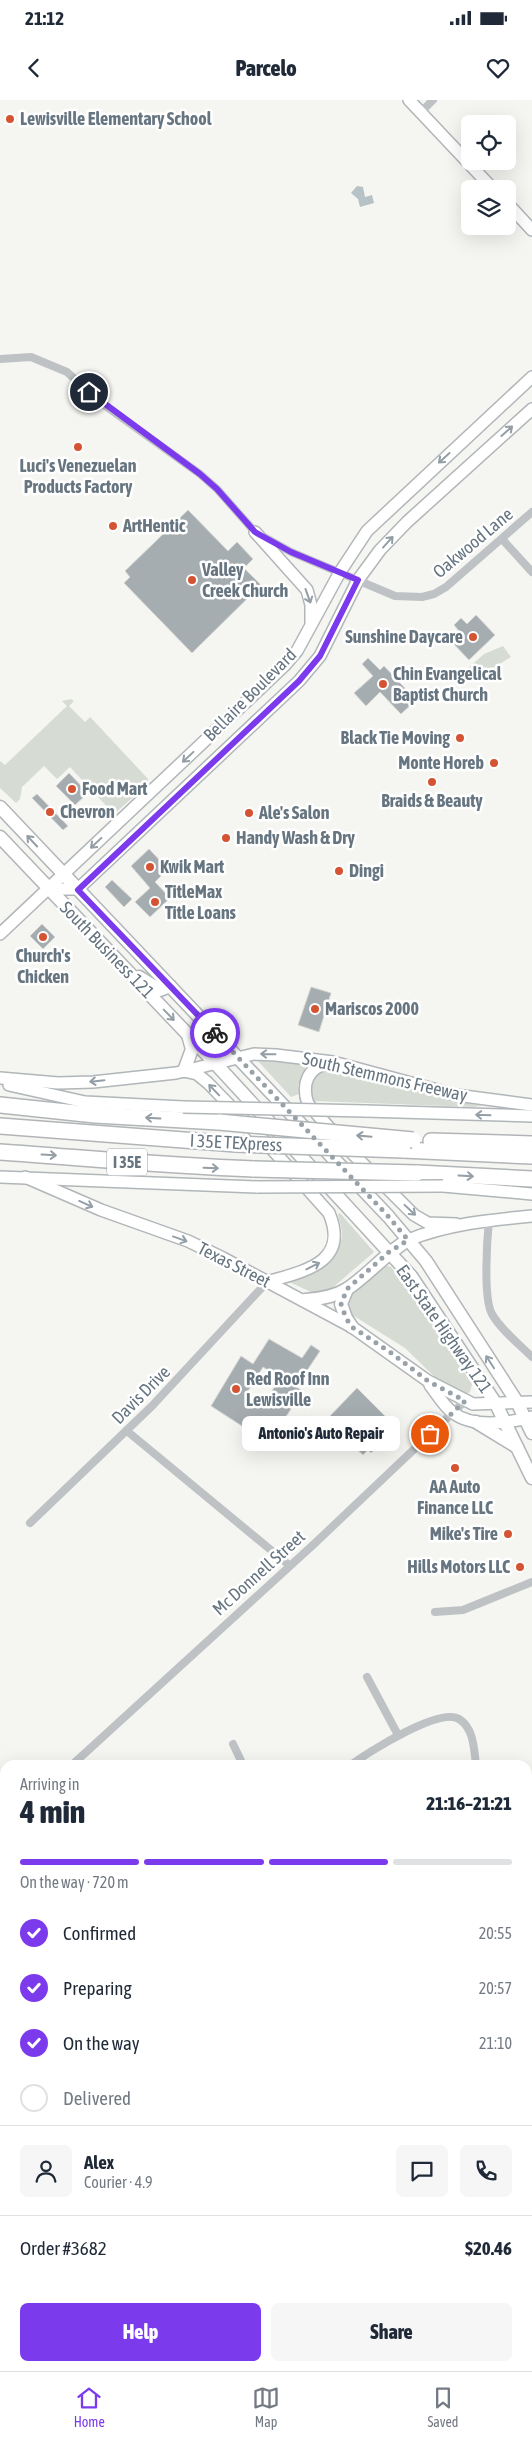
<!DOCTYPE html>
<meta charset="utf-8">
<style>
:root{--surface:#fff;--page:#f6f6f7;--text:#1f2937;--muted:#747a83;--line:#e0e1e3;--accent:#7c3aed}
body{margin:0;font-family:"Asap Condensed",sans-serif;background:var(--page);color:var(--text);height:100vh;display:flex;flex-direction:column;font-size:19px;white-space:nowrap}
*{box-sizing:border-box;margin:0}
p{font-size:16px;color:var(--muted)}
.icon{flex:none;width:28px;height:28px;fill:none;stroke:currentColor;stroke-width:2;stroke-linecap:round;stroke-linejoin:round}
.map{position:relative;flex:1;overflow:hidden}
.sheet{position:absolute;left:0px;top:1660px;width:532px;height:611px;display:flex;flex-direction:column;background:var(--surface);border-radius:15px 15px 0 0;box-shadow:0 5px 20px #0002}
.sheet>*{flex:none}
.buttons{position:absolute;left:461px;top:15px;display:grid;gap:10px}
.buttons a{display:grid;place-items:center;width:55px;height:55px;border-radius:8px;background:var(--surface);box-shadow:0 5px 20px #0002;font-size:25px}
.pin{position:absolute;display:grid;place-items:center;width:42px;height:42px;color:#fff;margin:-21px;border:2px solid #fff;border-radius:50%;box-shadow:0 1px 5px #0007}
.courier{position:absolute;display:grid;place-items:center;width:50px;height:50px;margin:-25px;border:4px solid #7c3aed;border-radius:50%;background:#fff;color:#222;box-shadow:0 1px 6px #0007}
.bubble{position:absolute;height:35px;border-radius:8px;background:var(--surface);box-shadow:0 5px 20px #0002;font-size:16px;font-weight:800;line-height:35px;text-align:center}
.summary em{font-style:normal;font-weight:800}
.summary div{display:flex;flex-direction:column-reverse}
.summary{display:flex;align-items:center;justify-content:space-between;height:85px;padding:0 20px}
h1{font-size:32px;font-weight:800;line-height:38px}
.bar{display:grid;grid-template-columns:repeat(4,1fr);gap:8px 5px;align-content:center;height:60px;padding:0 20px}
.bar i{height:6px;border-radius:4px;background:var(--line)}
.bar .current{background:var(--accent)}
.bar p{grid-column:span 4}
.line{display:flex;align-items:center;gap:12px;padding:0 20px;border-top:1px solid var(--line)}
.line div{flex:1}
.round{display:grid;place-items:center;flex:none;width:52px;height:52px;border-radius:8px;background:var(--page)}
ol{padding:0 20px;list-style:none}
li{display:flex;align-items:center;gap:15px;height:55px}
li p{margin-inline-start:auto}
li .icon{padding:5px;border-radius:50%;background:var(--accent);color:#fff;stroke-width:4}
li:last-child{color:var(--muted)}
li i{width:28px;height:28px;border:2px solid var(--line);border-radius:50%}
.action{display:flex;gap:10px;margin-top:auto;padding:10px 20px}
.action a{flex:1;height:58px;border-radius:8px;background:var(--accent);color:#fff;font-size:20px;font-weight:800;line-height:58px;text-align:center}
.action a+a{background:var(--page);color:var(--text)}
.status{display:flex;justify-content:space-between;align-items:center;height:35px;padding:0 25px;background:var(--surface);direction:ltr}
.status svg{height:14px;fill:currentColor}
header{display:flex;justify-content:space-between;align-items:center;height:65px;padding:0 20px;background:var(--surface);font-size:22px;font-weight:800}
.dock{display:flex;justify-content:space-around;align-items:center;height:70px;border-top:1px solid var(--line);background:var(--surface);font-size:14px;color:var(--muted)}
.dock a{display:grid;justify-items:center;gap:2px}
.dock .current{color:var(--accent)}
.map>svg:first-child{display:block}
.green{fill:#d6dbd3}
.water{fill:#b7c2c6}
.building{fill:#a5adb1;stroke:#d6d6d4;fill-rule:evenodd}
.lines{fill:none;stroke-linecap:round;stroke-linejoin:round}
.secondary-casing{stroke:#b1b6b9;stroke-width:14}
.primary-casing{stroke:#b2b6b9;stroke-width:15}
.highway-casing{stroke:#b1b5b7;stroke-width:18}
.street{stroke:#bec2c5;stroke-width:8}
.secondary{stroke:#fff;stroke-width:11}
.primary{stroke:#fff;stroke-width:12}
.highway{stroke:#fff;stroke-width:15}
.secondary-bridge-casing{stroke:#b1b6b9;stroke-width:14;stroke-linecap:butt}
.highway-bridge-casing{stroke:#b1b5b7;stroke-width:18;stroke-linecap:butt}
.secondary-bridge{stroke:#fff;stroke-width:11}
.highway-bridge{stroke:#fff;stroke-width:15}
.oneway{stroke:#949ea6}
.done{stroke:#98a2a8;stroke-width:5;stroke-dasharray:0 9}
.route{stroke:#7c3aed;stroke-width:6}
.poi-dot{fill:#d45332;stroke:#fff;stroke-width:2}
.labels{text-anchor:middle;stroke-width:5;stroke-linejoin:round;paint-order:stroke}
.shield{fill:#fff;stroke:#949ea6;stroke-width:1}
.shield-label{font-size:16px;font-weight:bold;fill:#667580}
.poi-label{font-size:18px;font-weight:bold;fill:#667580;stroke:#fff;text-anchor:start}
.street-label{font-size:18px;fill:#667580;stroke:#fff}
</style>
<div class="status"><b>21:12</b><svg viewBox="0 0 49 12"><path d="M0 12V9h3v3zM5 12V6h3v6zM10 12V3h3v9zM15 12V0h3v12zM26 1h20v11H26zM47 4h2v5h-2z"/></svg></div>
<header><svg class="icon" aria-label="back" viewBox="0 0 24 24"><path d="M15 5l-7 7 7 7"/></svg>Parcelo<svg class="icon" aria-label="heart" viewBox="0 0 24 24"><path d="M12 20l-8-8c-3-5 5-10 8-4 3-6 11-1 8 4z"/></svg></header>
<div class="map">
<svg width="532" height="2271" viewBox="0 0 532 2271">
<rect width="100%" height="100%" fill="#f5f5f1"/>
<g class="green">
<path d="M503,546L511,557L474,580L465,571L484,554Z"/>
<path d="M71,599L74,601L69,606L85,622L90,617L93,620L148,679V684L114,714L70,667L57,679L44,666L22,687L20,699L16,703L0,688V661L5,665L67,606L62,601Z"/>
<path d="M258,961L290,962L306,966L298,985L299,994L291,997Z"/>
<path d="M322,968C376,977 428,997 482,1006L473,1007L314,1001C307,986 310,979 322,968Z"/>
<path d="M340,1113L374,1152L331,1189L313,1193L285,1180C306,1173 337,1162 342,1137C343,1131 339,1121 338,1114Z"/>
<path d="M385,1165L391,1167L416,1198L472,1284L470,1292L465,1295L442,1284L405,1248L346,1211L349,1190Z"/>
</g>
<path class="water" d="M357,86L363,87L365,97L372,95L374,103L360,107L358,99L351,93Z"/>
<g class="building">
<path d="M188,410L228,451L237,442L253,459L244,468L261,485L192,553L124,483L130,477L125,471Z"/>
<path d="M476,515L495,535L469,560L450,540L459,531L454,525L461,518L467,524Z"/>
<path d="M368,558L380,570L384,566L416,600L401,614L380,592L366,606L354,593L373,576L362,564Z"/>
<path d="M69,673L88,693L75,705L56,686Z"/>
<path d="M37,694L68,726L63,730L32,698Z"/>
<path d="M149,749L168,769L155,782L170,798L150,817L135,802L150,788L131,766Z"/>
<path d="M112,780L132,799L124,807L105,787Z"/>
<path d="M42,824L55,837L43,849L30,836Z"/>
<path d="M311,887L331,893L319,932L298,925Z"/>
<path d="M269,1239L302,1258L311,1245L320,1251L296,1287L303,1291L283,1321L277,1317L262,1339L211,1306L241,1256L253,1264ZM263,1267L280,1278L262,1307L245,1296Z"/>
<path d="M357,1288L395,1326L393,1329L395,1331L383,1344L382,1342L371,1353L368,1350L363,1355L351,1344L354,1342L329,1317Z"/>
</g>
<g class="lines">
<defs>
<g id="secondary">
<path d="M409,0L493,89"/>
<path d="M508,104L532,130"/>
<path d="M255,432L307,490L311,505V522"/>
<path d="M49,789H78L299,581L320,556L358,480L380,450L407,422L532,309"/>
<path d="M0,834L285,565L297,551L340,472L367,431L532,277"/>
<path d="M329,963C308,967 301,984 308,1004L351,1052L414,1115L428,1123L456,1124"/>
<path d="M184,971L197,974L208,983L271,1048L329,1113C350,1163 304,1171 267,1182"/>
<path d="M0,978L58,983L93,982L176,973L254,954L276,955L333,962L456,995L532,1005"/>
<path d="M9,985L85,1002L183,1007"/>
<path d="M365,1011L532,1016"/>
<path d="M0,1077L258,1087"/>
<path d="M25,1077L101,1110L188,1141L223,1158L352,1227L428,1281L473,1304L532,1302"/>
<path d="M443,1086L532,1094"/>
<path d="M408,1140C448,1124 489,1120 532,1116"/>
<path d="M430,1285C437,1294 443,1305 452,1312C473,1329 508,1323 532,1317"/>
</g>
<g id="primary">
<path d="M0,707L388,1116L426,1161L517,1302L532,1333"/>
<path d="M0,737L214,962L411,1176L496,1304L532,1378"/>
<path d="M139,877L160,890L170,886"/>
<path d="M184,971L192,949L188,935"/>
<path d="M347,1189L341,1204L346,1218L352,1227"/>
<path d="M305,1200C320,1199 334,1197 347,1189C368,1175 385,1154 408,1140"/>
<path d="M476,1322L517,1347"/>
</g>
<g id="highway">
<path d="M0,1005L95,1015L219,1022"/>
<path d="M0,1026L236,1044"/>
<path d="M431,1041L532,1044"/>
<path d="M403,1050L532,1056"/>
<path d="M0,1052C85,1058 169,1066 254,1069"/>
<path d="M417,1073L532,1079"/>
</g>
</defs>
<use href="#secondary" class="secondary-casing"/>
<use href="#primary" class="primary-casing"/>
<use href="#highway" class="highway-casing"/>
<g class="street">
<path d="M421,12L433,0"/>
<path d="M0,259L31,257L67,272L100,302L200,374L217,389L255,432L291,452L395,496L422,497L434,494L446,487L532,412"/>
<path d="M502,439L532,472"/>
<path d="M489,1120C487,1139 483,1198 492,1214C501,1230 519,1244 532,1257"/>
<path d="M127,1331L289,1465"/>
<path d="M30,1423L152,1306L267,1182"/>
<path d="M435,1512L463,1510L532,1482"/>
<path d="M367,1577L398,1635"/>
<path d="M233,1644L243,1665"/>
<path d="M72,1665L313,1445L465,1301"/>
<path d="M351,1665C368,1652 440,1607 459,1619C474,1628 474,1650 476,1665"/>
<path d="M0,1679L5,1684"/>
<path d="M528,1679L532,1677"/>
<path d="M0,1805L5,1800"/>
<path d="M0,1926L5,1922"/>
<path d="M0,2047L5,2042"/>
<path d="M0,2195L5,2191"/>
<path d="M52,2271L57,2266"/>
</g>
<use href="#secondary" class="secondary"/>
<use href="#primary" class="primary"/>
<use href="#highway" class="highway"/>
<defs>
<g id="secondary-bridge">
<path d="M183,1007L365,1011"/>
<path d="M258,1087L443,1086"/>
</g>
<g id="highway-bridge">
<path d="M219,1022L413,1040"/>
<path d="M236,1044L403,1050"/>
<path d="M254,1069L417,1073"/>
</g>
</defs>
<use href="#secondary-bridge" class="secondary-bridge-casing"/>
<use href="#highway-bridge" class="highway-bridge-casing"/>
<use href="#secondary-bridge" class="secondary-bridge"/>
<use href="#highway-bridge" class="highway-bridge"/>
</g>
<defs><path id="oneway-shaft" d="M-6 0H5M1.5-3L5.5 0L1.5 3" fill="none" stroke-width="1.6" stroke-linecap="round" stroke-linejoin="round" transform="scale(1.25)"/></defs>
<g class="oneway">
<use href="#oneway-shaft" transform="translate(507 331) rotate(-42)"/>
<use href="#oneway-shaft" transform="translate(444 358) rotate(138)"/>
<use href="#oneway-shaft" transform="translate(388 442) rotate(-48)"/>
<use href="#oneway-shaft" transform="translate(308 496) rotate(70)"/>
<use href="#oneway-shaft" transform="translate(188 657) rotate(137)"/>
<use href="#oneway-shaft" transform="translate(32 741) rotate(-133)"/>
<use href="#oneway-shaft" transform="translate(96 743) rotate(137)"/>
<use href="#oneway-shaft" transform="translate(169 915) rotate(46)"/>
<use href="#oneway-shaft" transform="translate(268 954) rotate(-179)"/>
<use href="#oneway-shaft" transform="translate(97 981) rotate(174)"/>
<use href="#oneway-shaft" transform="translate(214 990) rotate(-134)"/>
<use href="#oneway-shaft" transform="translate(483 1015) rotate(-178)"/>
<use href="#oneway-shaft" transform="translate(153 1018) rotate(-177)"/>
<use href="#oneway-shaft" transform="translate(364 1036) rotate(-175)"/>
<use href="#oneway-shaft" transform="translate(49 1055) rotate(3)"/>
<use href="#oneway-shaft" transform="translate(211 1068) rotate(2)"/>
<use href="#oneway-shaft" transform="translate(466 1076) rotate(3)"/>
<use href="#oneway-shaft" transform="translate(86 1104) rotate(24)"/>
<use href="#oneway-shaft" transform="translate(410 1110) rotate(43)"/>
<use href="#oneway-shaft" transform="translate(180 1139) rotate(20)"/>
<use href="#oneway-shaft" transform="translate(313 1166) rotate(-27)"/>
<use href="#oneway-shaft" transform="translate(490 1262) rotate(-123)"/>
</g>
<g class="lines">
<path class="done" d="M215,933L388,1116L408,1140L389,1152L347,1189L341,1204L346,1218L352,1227L390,1252L428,1281L465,1301L430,1334"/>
<path class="route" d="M89,292L200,374L217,389L255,432L291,452L358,480L320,556L299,581L78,790L215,933"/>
</g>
<g class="poi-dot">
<circle cx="10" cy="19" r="5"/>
<circle cx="78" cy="347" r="5"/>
<circle cx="113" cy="426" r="5"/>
<circle cx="192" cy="480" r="5"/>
<circle cx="473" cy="537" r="5"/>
<circle cx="383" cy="584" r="5"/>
<circle cx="460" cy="638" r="5"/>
<circle cx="494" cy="663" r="5"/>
<circle cx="432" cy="682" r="5"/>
<circle cx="72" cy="689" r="5"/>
<circle cx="50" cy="712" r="5"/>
<circle cx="249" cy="713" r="5"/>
<circle cx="226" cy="738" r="5"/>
<circle cx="150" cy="767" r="5"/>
<circle cx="339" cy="771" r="5"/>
<circle cx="155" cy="802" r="5"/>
<circle cx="43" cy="837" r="5"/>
<circle cx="315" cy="909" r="5"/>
<circle cx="236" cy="1289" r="5"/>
<circle cx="455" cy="1368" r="5"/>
<circle cx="508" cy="1434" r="5"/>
<circle cx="520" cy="1467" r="5"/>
</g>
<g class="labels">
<rect class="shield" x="107" y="1048.5" width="40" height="27" rx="4"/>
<g class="shield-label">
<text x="127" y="1068">I 35E</text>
</g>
<g class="poi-label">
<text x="20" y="25">Lewisville Elementary School</text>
<text x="78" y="372" text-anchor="middle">Luci's Venezuelan<tspan x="78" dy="21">Products Factory</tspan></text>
<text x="123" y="432">ArtHentic</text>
<text x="202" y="476">Valley<tspan x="202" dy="21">Creek Church</tspan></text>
<text x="463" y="543" text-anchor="end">Sunshine Daycare</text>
<text x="393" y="580">Chin Evangelical<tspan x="393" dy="21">Baptist Church</tspan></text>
<text x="450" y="644" text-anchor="end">Black Tie Moving</text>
<text x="484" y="669" text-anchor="end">Monte Horeb</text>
<text x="82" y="695">Food Mart</text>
<text x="432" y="707" text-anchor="middle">Braids &amp; Beauty</text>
<text x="60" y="718">Chevron</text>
<text x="259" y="719">Ale's Salon</text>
<text x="236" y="744">Handy Wash &amp; Dry</text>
<text x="160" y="773">Kwik Mart</text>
<text x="349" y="777">Dingi</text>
<text x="165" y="798">TitleMax<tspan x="165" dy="21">Title Loans</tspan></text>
<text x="43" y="862" text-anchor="middle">Church's<tspan x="43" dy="21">Chicken</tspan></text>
<text x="325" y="915">Mariscos 2000</text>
<text x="246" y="1285">Red Roof Inn<tspan x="246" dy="21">Lewisville</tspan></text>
<text x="455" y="1393" text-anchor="middle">AA Auto<tspan x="455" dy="21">Finance LLC</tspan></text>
<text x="498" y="1440" text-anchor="end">Mike's Tire</text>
<text x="510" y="1473" text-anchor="end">Hills Motors LLC</text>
</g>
<g class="street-label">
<text transform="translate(473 443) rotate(-40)" y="6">Oakwood Lane</text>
<text transform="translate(250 595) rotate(-45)" y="6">Bellaire Boulevard</text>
<text transform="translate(107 850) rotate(46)" y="6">South Business 121</text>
<text transform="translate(385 977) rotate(13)" y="6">South Stemmons Freeway</text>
<text transform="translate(236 1043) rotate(3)" y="6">I 35E TEXpress</text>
<text transform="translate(234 1165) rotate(27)" y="6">Texas Street</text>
<text transform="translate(444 1229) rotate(55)" y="6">East State Highway 121</text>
<text transform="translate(141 1295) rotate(-45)" y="6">Davis Drive</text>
<text transform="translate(259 1473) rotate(-42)" y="6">Mc Donnell Street</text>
</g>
</g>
</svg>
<div class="buttons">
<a><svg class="icon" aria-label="locate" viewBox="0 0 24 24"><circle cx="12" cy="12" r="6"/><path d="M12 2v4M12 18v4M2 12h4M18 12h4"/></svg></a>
<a><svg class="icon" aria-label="layers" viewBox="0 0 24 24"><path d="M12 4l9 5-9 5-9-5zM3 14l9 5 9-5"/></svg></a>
</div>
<div class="pin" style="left:430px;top:1334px;background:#ea580c"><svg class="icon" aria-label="bag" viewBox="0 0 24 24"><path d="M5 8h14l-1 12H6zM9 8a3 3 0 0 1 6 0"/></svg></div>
<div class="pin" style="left:89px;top:292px;background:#1f2937"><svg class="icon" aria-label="home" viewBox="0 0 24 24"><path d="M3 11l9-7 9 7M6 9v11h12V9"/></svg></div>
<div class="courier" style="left:215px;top:933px"><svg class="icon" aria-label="bike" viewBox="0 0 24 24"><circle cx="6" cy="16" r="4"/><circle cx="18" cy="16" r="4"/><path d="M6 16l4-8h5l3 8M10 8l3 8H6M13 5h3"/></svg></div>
<div class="bubble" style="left:242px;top:1316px;width:158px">Antonio's Auto Repair</div>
<section class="sheet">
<div class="summary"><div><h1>4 min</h1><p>Arriving in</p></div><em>21:16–21:21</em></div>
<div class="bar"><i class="current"></i><i class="current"></i><i class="current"></i><i></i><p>On the way · 720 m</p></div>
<ol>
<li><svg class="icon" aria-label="check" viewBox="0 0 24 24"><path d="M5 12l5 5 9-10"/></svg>Confirmed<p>20:55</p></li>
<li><svg class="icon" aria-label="check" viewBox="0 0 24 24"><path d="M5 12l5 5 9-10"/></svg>Preparing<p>20:57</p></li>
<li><svg class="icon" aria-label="check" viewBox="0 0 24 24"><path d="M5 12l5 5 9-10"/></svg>On the way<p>21:10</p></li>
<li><i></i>Delivered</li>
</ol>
<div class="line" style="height:90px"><a class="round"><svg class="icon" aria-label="person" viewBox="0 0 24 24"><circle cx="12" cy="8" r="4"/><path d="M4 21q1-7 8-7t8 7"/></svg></a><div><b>Alex</b><p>Courier · 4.9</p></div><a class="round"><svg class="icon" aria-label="chat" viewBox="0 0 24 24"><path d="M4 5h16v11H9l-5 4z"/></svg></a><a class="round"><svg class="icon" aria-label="phone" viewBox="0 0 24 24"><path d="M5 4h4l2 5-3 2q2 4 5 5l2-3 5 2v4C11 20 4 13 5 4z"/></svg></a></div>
<div class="line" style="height:65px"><div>Order #3682</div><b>$20.46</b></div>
<div class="action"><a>Help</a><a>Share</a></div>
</section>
</div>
<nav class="dock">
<a class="current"><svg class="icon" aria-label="home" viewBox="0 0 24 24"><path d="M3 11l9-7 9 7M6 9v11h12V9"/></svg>Home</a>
<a><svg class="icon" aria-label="map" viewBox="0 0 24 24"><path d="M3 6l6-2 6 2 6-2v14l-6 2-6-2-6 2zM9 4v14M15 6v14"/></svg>Map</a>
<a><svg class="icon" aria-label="saved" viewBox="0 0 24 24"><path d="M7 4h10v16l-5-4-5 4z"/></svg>Saved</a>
</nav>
